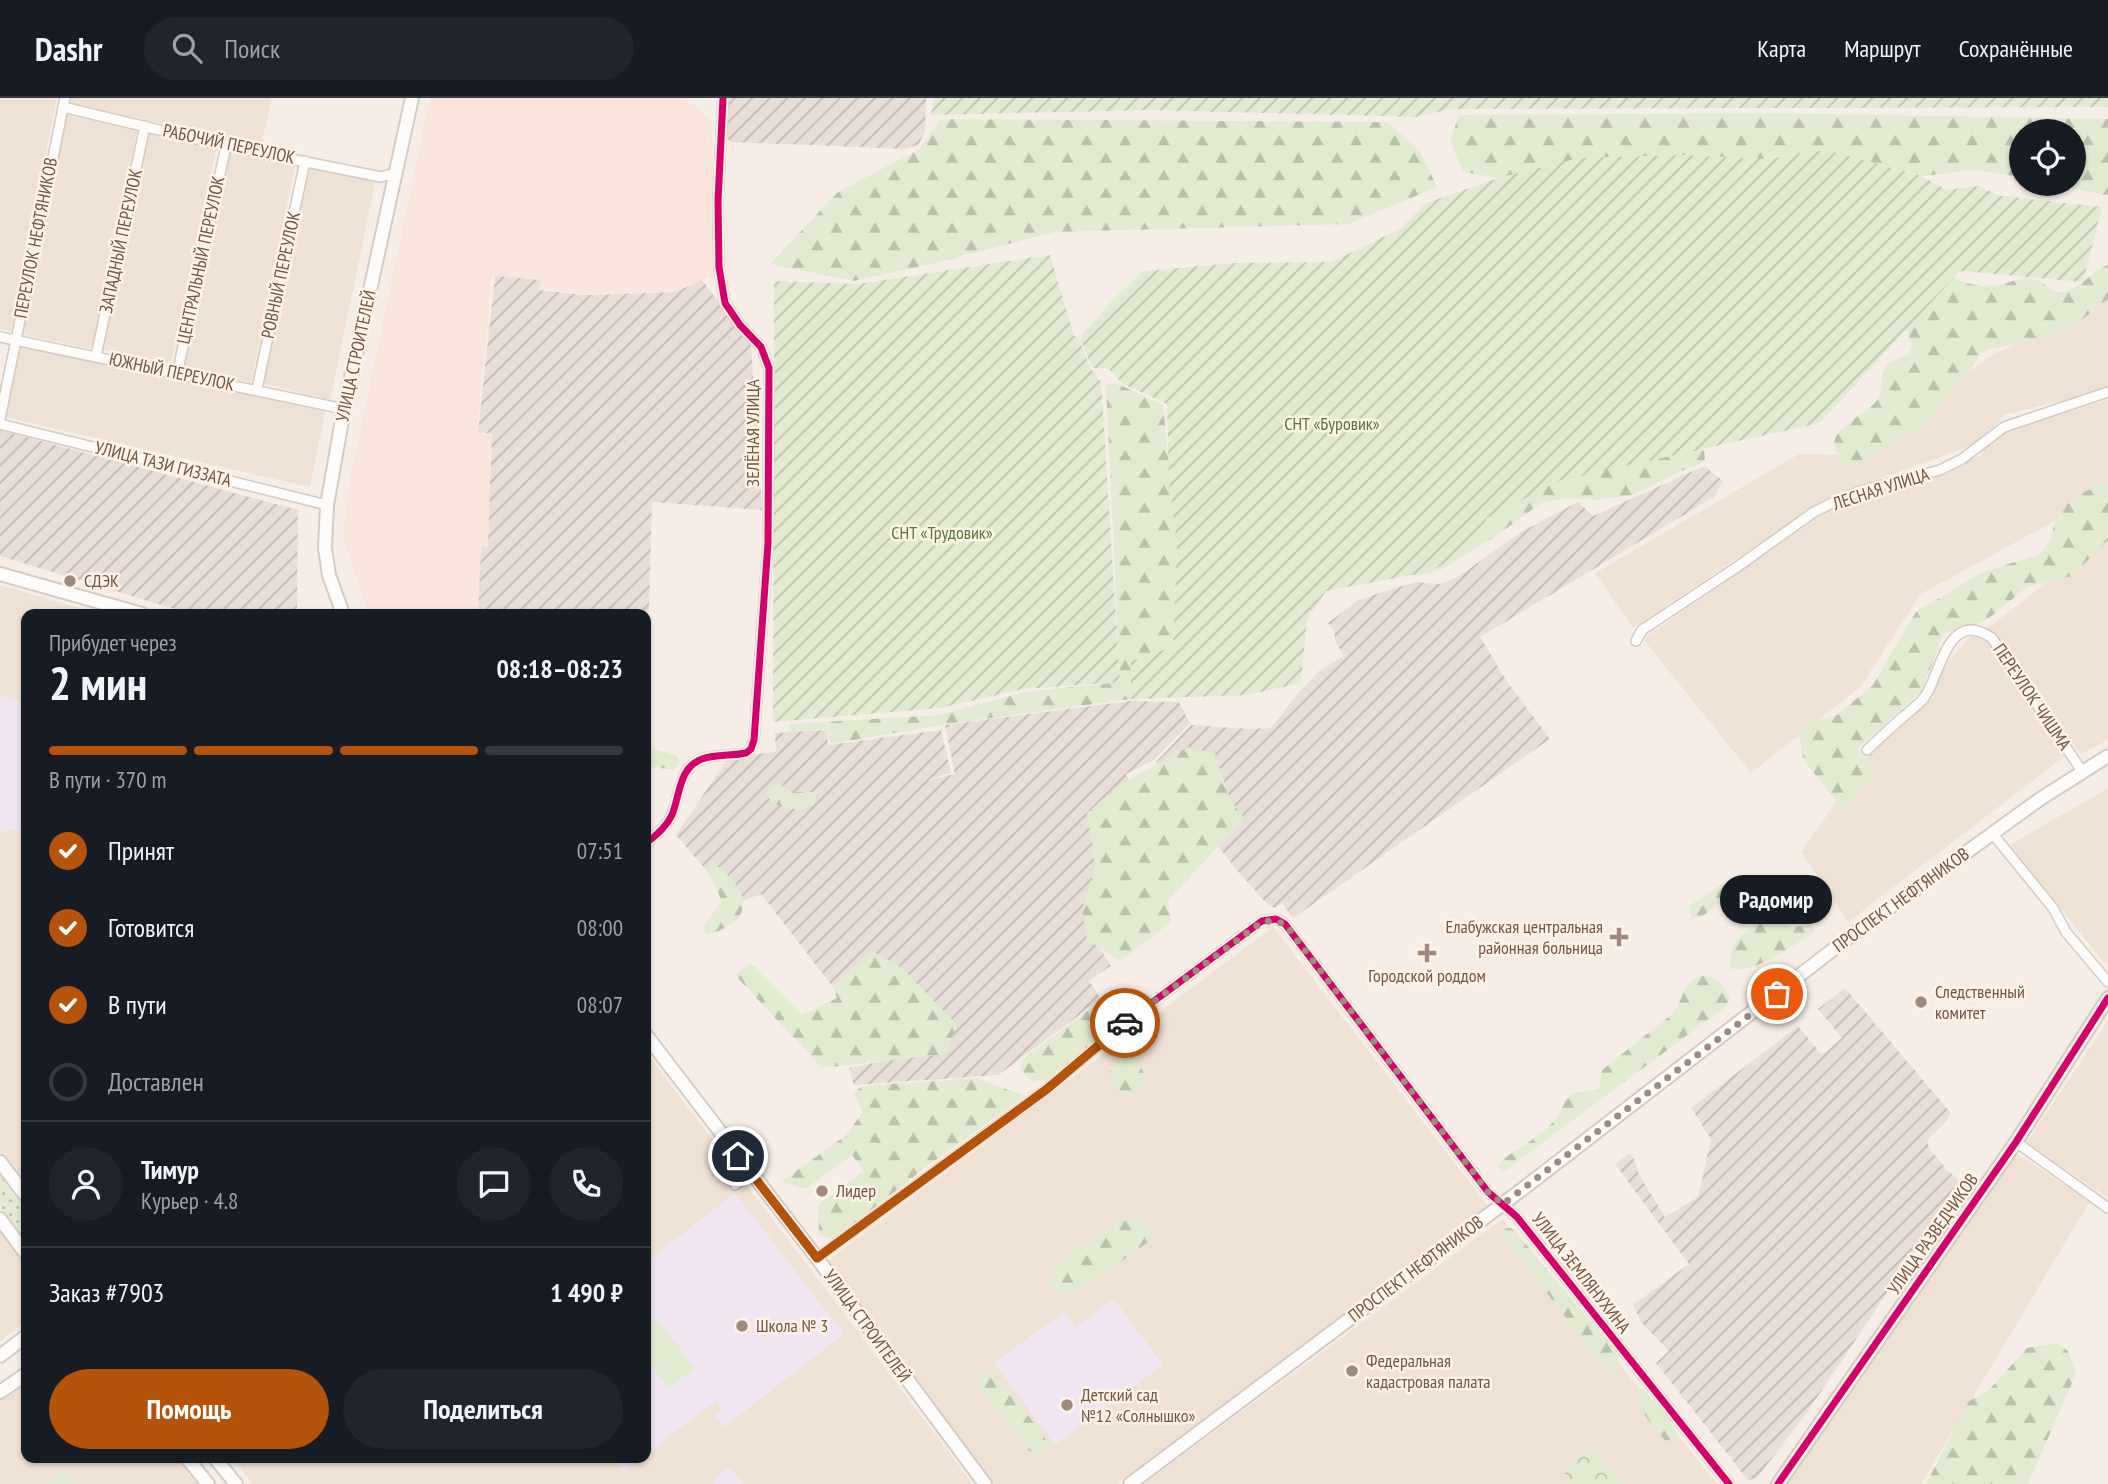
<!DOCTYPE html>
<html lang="ru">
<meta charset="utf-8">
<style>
:root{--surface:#171b24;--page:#20242c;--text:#f1f3f6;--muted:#9ea1a6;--line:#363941;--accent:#b45309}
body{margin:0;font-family:"PT Sans Narrow",sans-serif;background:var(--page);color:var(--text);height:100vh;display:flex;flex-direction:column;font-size:26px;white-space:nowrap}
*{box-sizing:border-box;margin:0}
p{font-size:23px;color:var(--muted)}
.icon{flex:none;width:38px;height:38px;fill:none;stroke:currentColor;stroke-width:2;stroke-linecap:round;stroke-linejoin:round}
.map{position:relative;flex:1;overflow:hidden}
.details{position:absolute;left:21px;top:511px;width:630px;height:854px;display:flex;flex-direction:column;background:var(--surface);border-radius:14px;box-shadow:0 2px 5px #0004}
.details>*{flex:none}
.buttons{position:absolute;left:2009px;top:21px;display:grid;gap:14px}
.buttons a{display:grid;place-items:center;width:77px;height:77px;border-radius:50%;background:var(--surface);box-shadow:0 2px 5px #0004;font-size:35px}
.pin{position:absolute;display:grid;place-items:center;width:60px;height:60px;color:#fff;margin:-30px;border:4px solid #fff;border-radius:50%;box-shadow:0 2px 7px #0007}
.courier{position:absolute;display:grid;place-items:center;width:70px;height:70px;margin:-35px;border:5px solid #b45309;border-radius:50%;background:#fff;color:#222;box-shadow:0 2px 9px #0007}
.bubble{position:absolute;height:49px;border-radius:24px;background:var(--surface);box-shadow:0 2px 5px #0004;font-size:23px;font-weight:700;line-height:49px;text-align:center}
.headline em{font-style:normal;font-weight:700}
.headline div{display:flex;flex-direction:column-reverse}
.headline{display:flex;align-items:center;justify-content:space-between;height:119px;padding:0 28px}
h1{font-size:46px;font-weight:700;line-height:52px}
.bar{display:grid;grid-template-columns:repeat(4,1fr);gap:10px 7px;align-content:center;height:84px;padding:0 28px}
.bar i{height:9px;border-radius:5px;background:var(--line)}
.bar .current{background:var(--accent)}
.bar p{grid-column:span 4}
.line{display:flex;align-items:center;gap:18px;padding:0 28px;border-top:2px solid var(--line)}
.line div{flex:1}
.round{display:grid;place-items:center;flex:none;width:74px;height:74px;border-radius:37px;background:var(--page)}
ol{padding:0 28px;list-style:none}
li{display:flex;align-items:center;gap:21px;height:77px}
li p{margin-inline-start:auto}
li .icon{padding:7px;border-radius:50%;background:var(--accent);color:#fff;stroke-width:4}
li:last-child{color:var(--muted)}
li i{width:38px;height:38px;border:4px solid var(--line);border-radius:50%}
.cta{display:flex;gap:14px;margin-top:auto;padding:14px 28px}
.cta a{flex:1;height:80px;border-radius:42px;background:var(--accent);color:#fff;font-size:28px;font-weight:700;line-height:80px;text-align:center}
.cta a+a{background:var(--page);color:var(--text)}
header{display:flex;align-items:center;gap:42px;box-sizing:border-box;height:98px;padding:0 35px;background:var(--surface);border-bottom:2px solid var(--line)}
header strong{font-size:33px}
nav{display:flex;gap:38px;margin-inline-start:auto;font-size:24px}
.search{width:490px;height:63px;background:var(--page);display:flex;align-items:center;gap:18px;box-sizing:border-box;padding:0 24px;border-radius:38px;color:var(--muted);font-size:26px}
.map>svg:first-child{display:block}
.residential{fill:#efe1d3}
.commercial{fill:#f9e5dc}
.industrial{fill:url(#industrial-furrows)}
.education{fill:#f0e5f0}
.grass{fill:url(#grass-dots)}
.forest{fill:url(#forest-firs)}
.park{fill:url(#park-crowns)}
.garden{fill:url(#garden-furrows)}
.pitch{fill:#e2ebd1}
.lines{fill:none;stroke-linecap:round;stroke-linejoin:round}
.street-casing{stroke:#d4c9c1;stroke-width:12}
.secondary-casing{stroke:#d6cbc3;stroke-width:16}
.street{stroke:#fefcfb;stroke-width:9}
.secondary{stroke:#fefcfb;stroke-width:12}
.cycleway-casing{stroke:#fff4e6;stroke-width:11}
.cycleway{stroke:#d6006c;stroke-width:7}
.done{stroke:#a08a7f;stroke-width:7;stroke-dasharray:0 12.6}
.route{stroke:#b45309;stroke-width:9}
.poi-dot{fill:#a08a7f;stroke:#fff4e6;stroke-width:2.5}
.labels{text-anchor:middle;stroke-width:5;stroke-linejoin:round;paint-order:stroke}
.street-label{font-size:18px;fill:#725448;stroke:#fff4e6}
.park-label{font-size:18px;fill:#547840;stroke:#fff4e6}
.poi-label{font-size:18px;fill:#725448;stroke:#fff4e6;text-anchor:start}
</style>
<header>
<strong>Dashr</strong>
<div class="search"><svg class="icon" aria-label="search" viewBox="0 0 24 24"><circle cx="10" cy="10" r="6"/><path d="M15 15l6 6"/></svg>Поиск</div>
<nav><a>Карта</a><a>Маршрут</a><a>Сохранённые</a></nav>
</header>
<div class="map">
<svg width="2108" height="1386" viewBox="0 0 2108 1386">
<defs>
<pattern id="industrial-furrows" width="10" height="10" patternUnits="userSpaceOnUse" patternTransform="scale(1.75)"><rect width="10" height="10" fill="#e8ded7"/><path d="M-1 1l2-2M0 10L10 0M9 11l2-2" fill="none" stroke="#c0b7b0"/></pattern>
<pattern id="grass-dots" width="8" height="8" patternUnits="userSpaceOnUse" patternTransform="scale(1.75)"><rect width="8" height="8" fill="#e2ebd1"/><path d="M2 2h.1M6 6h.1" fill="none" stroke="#bcc1ac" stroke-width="1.8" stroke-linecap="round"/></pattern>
<pattern id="forest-firs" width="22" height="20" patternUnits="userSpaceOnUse" patternTransform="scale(1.75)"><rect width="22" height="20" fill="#e2ebd1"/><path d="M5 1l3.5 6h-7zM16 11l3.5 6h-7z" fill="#bcc1ac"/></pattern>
<pattern id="park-crowns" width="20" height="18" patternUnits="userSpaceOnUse" patternTransform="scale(1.75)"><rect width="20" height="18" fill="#e2ebd1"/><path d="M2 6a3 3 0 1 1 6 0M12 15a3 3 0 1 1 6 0" fill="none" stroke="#bcc1ac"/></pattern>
<pattern id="garden-furrows" width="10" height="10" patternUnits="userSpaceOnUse" patternTransform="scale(1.75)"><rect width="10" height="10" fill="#e2ebd1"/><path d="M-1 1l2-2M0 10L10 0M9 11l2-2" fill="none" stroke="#bcc1ac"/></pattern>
</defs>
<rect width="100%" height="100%" fill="#f6eee6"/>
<g class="residential">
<path d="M0,0H57L11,233L0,231Z"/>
<path d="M68,0H272L261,47L67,5Z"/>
<path d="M67,14L138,30L92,251L20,236Z"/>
<path d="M147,32L217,48L171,266L101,251Z"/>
<path d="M228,51L296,65L251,285L182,269Z"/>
<path d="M307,67L376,81L330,302L261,285Z"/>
<path d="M2108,201V292L2006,316L1976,346L1829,399L1633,530L1595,475L1799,356L1851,357L1991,258Z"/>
<path d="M18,246L326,310L310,389L4,319Z"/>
<path d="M2108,302V394L1921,496L1860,589L1751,675L1643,541L1829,412L1979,358L1997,336Z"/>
<path d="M2108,437V642L2081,656L1987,531Z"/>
<path d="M0,487L101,516H26V1089L0,1054Z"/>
<path d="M1971,538L1985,540L2065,658L1848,824L1801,754L1867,660L1933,600L1937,576Z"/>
<path d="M2108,690V864L2105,866L2010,747Z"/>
<path d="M1273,829L1488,1108L1116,1386H993L829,1162Z"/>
<path d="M2108,923V1100L2027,1044Z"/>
<path d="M646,954L973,1386H253L232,1360H646Z"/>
<path d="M2017,1056L2090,1103L1921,1386H1786Z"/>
<path d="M1502,1121L1717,1386H1144Z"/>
<path d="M0,1134L26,1168V1223L0,1243Z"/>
<path d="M26,1281V1360H176L197,1386H0V1301Z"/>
</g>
<path class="commercial" d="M430,0H685L712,24L715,179L700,182L675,193L584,196L540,191L543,181L492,178L477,334L491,337L488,449H480L478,516L436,512L435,516H369L343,440L349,387Z"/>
<g class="industrial">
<path d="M729,0H926L925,34L919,46L907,51L732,44L725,40Z"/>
<path d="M495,178L542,182L539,192L584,197L675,194L702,182L751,247L762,412L652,404L649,514L646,517L478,516L481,449H488L492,336L478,334Z"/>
<path d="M0,332L298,412L297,516H191L0,458Z"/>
<path d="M1704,368L1723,383L1714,399L1480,539L1506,582L1550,641L1293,820L1282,805L1275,810L1268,807L1235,770L1218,748L1207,727L1156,664L1191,627L1249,631L1271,630L1299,594L1321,571L1344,558L1335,543L1334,533L1328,525L1358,502L1415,484L1440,486L1459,478L1521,434L1578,404L1593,418Z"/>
<path d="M1130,603L1179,604L1190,625L1154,662L1126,676L1134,694L1098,847L1111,868L1089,883L1101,901L998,977L854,987L849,970L902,959L884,955L761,796L735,806L676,737L729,659L776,654L775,635L827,632L828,647L941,632L951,675L924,683L955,676L945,627Z"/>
<path d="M1845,890L1950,1014L1947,1023L1927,1042L1929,1050L1947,1072L1961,1084L1808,1313L1757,1380L1748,1382L1656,1265L1669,1253L1641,1224L1633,1207L1689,1166L1615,1066L1630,1055L1635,1063L1639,1077L1665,1119L1698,1099L1711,1041L1691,1010L1798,928L1822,957L1842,940L1818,911Z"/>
</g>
<g class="education">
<path d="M0,597L26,605V744L15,731L0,734Z"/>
<path d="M735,1095L844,1236L724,1329L714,1317L722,1311L716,1303L646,1356V1164Z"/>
<path d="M1114,1201L1163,1267L1055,1347L994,1265L1064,1214L1075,1229Z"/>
<path d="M613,1360H641L623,1373Z"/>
<path d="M730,1368L743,1386H715L713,1382Z"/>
</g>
<path class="grass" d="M0,1077L26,1111V1143L0,1109Z"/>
<g class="forest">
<path d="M1772,15L2108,21V96L2104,97L2052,86H2074V33H2021V79L1977,72L1922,78L1826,52L1766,61L1679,57L1580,60L1499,80L1463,74L1450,43L1459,17Z"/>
<path d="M941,21L1388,24L1420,53L1437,89L1349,126L1055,134L931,166L854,183L770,166L838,94L918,52Z"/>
<path d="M2108,167V201L2079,224L2052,236L2034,243L1988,251L1980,256L1970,272L1922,329L1856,366H1846C1813,337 1858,322 1875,305C1885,294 1877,275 1889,265C1895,261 1903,259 1909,256L1912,247L1906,230L1949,177C1965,187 1988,191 2007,185C2015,182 2024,179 2033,181C2047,183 2051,199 2067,193C2083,188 2093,172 2108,167Z"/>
<path d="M1116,285L1163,307L1177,445L1173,550L1131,563V601L954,625L830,646L827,631L788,634L790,626L939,617L1026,594L1120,584L1106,287Z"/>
<path d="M1695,348L1704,352L1705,361L1699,367L1681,373L1633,397L1596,402L1568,400L1541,405L1496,438L1442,471C1428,477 1411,480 1398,473L1462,401Z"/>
<path d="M2108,384V442L2072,478L2027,489L1984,524L1944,535L1921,594L1858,650L1875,676L1842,711L1803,661L1798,629L1837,617L1873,587L1916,514L1983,474L2040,456L2050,443L2055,422L2066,407L2084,394Z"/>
<path d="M1188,649L1215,656L1230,701L1244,720L1168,803L1171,824L1120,863L1087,842L1082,811L1095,768L1087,715L1119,687Z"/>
<path d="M650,650L676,657L680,665L674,672L647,668L646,651Z"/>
<path d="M779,686L791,694H813L816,698L815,705C802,716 787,710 772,705L767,697C769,689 772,688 779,686Z"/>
<path d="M713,765C733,778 759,808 731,826C724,831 714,836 705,836L704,827L721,804C719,790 708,780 709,766Z"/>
<path d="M1723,785L1735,787L1736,791L1734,795L1701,819L1692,820L1689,811L1691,807Z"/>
<path d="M1771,818L1792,830L1810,826L1815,833C1797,846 1752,878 1730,870C1730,864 1730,857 1732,852C1736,839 1758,821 1771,818Z"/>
<path d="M873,853L903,871L957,927L946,956L822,970L735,877L750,865L802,917L837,900L833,888Z"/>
<path d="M1705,877C1717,881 1727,888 1730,901L1725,909L1505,1073L1497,1069L1503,1061C1519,1050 1539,1039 1553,1024C1561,1016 1562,1003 1572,996C1578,992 1590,995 1599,990L1602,972L1671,917C1686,901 1681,881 1705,877Z"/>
<path d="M1102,902L1116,926L1048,981L1032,984L1020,971L1024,960Z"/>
<path d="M1123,950C1139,963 1158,984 1133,999C1108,995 1103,964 1123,950Z"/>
<path d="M976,980L1025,998L930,1066L834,1141L819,1137L818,1107L864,1073L852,1057L806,1091L781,1084L845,1038L863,1014L853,996L862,988Z"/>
<path d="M1131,1120L1149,1127L1152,1137L1147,1145L1080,1192C1067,1198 1043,1193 1053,1174C1062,1156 1113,1128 1131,1120Z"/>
<path d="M1510,1130L1514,1132L1613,1250C1619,1258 1622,1268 1614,1275L1609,1274C1581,1240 1554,1206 1529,1169C1520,1157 1505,1150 1503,1135L1505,1131Z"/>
<path d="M2057,1245L2068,1253L2076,1276L2028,1386H1926L1969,1303L1990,1291L2027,1250Z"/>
<path d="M983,1274H993L1043,1336L1047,1345V1354L1038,1356L1029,1353L981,1291L979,1282Z"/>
<path d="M1642,1290L1672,1323L1678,1341L1675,1344L1666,1343C1653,1328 1637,1313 1638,1292Z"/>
</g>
<path class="park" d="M1592,1348L1623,1386H1573L1562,1372Z"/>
<g class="garden">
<path d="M934,0H1619L1620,6L1621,0H2108V9L1451,11L1416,19L1154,12L931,17Z"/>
<path d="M1826,52L1922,78L1946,92L1978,88L2001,98L2102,109L2083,184L1960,173L1820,325L1558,383L1487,420L1468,453L1429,474L1326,493L1307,522L1301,585L1247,597L1131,601V563L1173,549L1177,445L1169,382L1167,306L1123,286L1109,271L1092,270L1080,239L1113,202L1143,173L1236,165L1331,164L1400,131L1426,105L1499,80L1580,60L1679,57L1766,61Z"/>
<path d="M1050,157L1074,238L1078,239L1091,271L1101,284L1120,584L1024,591L940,610L773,624L774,183L857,186Z"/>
</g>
<g class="pitch">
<path d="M657,1221L695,1270L669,1290L646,1261V1229Z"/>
<path d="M63,1371L75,1386H46Z"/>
</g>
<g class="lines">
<defs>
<g id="street">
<path d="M63,9L226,48L381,79L395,75"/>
<path d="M0,239L344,311"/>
<path d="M96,258L145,28"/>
<path d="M177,276L226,48"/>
<path d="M257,291L305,63"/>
<path d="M0,321L65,0"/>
<path d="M0,326L327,407"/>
<path d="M1636,543L1642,532L1737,469L1814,414L1842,400L1871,390L1940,372L1962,361L2004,329L2108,294"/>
<path d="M1867,652C1879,641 1891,629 1903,619C1910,613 1918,607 1924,600C1941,577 1947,509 1992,540L2082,673"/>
<path d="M1992,735L2053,810L2066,834L2108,884"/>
<path d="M646,745C656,738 666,729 672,717C680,697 679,669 702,661C716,656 732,658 746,655L751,651L754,642L768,445L769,270L761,249L740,227L725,205L719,169L718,103L723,0"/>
<path d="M2016,1044L2108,1110"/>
<path d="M735,1087L751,1075"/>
<path d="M817,1160L1047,991L1123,926L1262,823L1276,821L1285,826L1488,1094L1517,1119L1729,1386"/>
</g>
<g id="secondary">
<path d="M0,476L142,516"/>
<path d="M343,516L329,477L325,450L327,407L344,311L412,0"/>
<path d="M646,937L817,1160L985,1386"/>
<path d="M0,1064L26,1098"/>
<path d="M0,1121L26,1156"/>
<path d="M0,1258L26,1238"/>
<path d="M0,1294L26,1276"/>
<path d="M187,1360L208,1386"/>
<path d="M215,1360L236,1386"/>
<path d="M1130,1386L1520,1093L1848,840L2040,701L2108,658"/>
<path d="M1778,1386L2016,1044L2108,900"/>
</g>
</defs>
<use href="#street" class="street-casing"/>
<use href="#secondary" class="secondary-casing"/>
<use href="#street" class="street"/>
<use href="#secondary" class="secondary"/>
<defs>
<g id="cycleway">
<path d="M646,745C656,738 666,729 672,717C680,697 679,669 702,661C716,656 732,658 746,655L751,651L754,642L768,445L769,270L761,249L740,227L725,205L719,169L718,103L723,0"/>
<path d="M817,1160L1047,991L1123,926L1262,823L1276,821L1285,826L1488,1094L1517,1119L1729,1386"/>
<path d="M1778,1386L2016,1044L2108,900"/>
</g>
</defs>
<use href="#cycleway" class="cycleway-casing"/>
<use href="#cycleway" class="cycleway"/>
</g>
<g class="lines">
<path class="done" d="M1125,925L1262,824C1285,820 1288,830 1301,847L1488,1094L1503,1106L1777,896"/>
<path class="route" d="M738,1058L817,1160L1047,991L1125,925"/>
</g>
<g class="poi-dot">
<circle cx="70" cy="483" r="7"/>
<path d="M1615.5 828.5h7v7h7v7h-7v7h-7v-7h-7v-7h7z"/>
<path d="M1423.5 844.5h7v7h7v7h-7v7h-7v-7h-7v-7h7z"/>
<circle cx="1921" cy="904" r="7"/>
<circle cx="822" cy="1093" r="7"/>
<circle cx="742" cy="1228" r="7"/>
<circle cx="1352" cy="1273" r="7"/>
<circle cx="1067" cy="1307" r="7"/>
</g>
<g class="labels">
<g class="street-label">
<text transform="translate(229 46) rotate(12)" y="6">РАБОЧИЙ ПЕРЕУЛОК</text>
<text transform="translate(36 140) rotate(-79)" y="6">ПЕРЕУЛОК НЕФТЯНИКОВ</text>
<text transform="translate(121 143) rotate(-78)" y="6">ЗАПАДНЫЙ ПЕРЕУЛОК</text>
<text transform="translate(201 162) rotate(-78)" y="6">ЦЕНТРАЛЬНЫЙ ПЕРЕУЛОК</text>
<text transform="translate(281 177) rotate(-78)" y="6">РОВНЫЙ ПЕРЕУЛОК</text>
<text transform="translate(356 258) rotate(-78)" y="6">УЛИЦА СТРОИТЕЛЕЙ</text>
<text transform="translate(172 274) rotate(12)" y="6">ЮЖНЫЙ ПЕРЕУЛОК</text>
<text transform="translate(753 335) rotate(-90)" y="6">ЗЕЛЁНАЯ УЛИЦА</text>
<text transform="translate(163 366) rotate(14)" y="6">УЛИЦА ТАЗИ ГИЗЗАТА</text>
<text transform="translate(1881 391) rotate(-18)" y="6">ЛЕСНАЯ УЛИЦА</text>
<text transform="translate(2032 599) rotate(56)" y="6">ПЕРЕУЛОК ЧИШМА</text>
<text transform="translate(1901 802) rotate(-36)" y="6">ПРОСПЕКТ НЕФТЯНИКОВ</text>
<text transform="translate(1933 1136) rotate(-55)" y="6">УЛИЦА РАЗВЕДЧИКОВ</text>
<text transform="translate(1416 1171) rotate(-37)" y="6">ПРОСПЕКТ НЕФТЯНИКОВ</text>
<text transform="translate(1581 1175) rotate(52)" y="6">УЛИЦА ЗЕМЛЯНУХИНА</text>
<text transform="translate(867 1228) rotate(54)" y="6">УЛИЦА СТРОИТЕЛЕЙ</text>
</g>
<g class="park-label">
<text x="1332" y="332">СНТ «Буровик»</text>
<text x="942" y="441">СНТ «Трудовик»</text>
</g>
<g class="poi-label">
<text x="84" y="489">СДЭК</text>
<text x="1603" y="835" text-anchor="end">Елабужская центральная<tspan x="1603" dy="21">районная больница</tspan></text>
<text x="1427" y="884" text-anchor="middle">Городской роддом</text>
<text x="1935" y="900">Следственный<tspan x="1935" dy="21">комитет</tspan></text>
<text x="836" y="1099">Лидер</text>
<text x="756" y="1234">Школа № 3</text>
<text x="1366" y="1269">Федеральная<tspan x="1366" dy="21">кадастровая палата</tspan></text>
<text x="1081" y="1303">Детский сад<tspan x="1081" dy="21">№12 «Солнышко»</tspan></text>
</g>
</g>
</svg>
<div class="buttons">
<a><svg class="icon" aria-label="locate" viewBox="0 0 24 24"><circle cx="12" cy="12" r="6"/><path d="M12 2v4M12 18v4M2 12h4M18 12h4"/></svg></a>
</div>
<div class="pin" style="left:1777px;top:896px;background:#ea580c"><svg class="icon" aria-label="bag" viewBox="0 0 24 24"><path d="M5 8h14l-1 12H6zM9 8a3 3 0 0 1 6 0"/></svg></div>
<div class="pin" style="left:738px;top:1058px;background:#1f2937"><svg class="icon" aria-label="home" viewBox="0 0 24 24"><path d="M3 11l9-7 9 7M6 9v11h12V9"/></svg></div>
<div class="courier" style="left:1125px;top:925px"><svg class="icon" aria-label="car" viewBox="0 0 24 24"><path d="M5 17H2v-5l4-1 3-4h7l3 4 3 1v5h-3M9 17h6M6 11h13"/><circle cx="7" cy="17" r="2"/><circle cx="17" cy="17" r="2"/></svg></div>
<div class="bubble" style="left:1720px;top:777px;width:112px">Радомир</div>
<section class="details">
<div class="headline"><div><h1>2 мин</h1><p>Прибудет через</p></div><em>08:18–08:23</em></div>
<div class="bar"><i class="current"></i><i class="current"></i><i class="current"></i><i></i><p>В пути · 370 m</p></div>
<ol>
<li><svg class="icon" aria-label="check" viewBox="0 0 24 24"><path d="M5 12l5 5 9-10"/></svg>Принят<p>07:51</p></li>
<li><svg class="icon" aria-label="check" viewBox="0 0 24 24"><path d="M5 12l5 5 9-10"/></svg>Готовится<p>08:00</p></li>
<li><svg class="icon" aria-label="check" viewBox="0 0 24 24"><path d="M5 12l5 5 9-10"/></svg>В пути<p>08:07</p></li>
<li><i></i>Доставлен</li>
</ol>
<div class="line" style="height:126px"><a class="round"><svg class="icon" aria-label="person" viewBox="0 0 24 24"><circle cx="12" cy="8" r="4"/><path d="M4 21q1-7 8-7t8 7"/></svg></a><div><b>Тимур</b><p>Курьер · 4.8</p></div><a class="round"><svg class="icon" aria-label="chat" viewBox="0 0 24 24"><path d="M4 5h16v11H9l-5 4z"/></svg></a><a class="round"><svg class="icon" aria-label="phone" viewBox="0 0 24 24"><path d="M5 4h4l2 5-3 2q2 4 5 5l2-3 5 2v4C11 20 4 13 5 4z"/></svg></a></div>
<div class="line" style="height:91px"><div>Заказ #7903</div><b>1 490 ₽</b></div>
<div class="cta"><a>Помощь</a><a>Поделиться</a></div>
</section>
</div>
